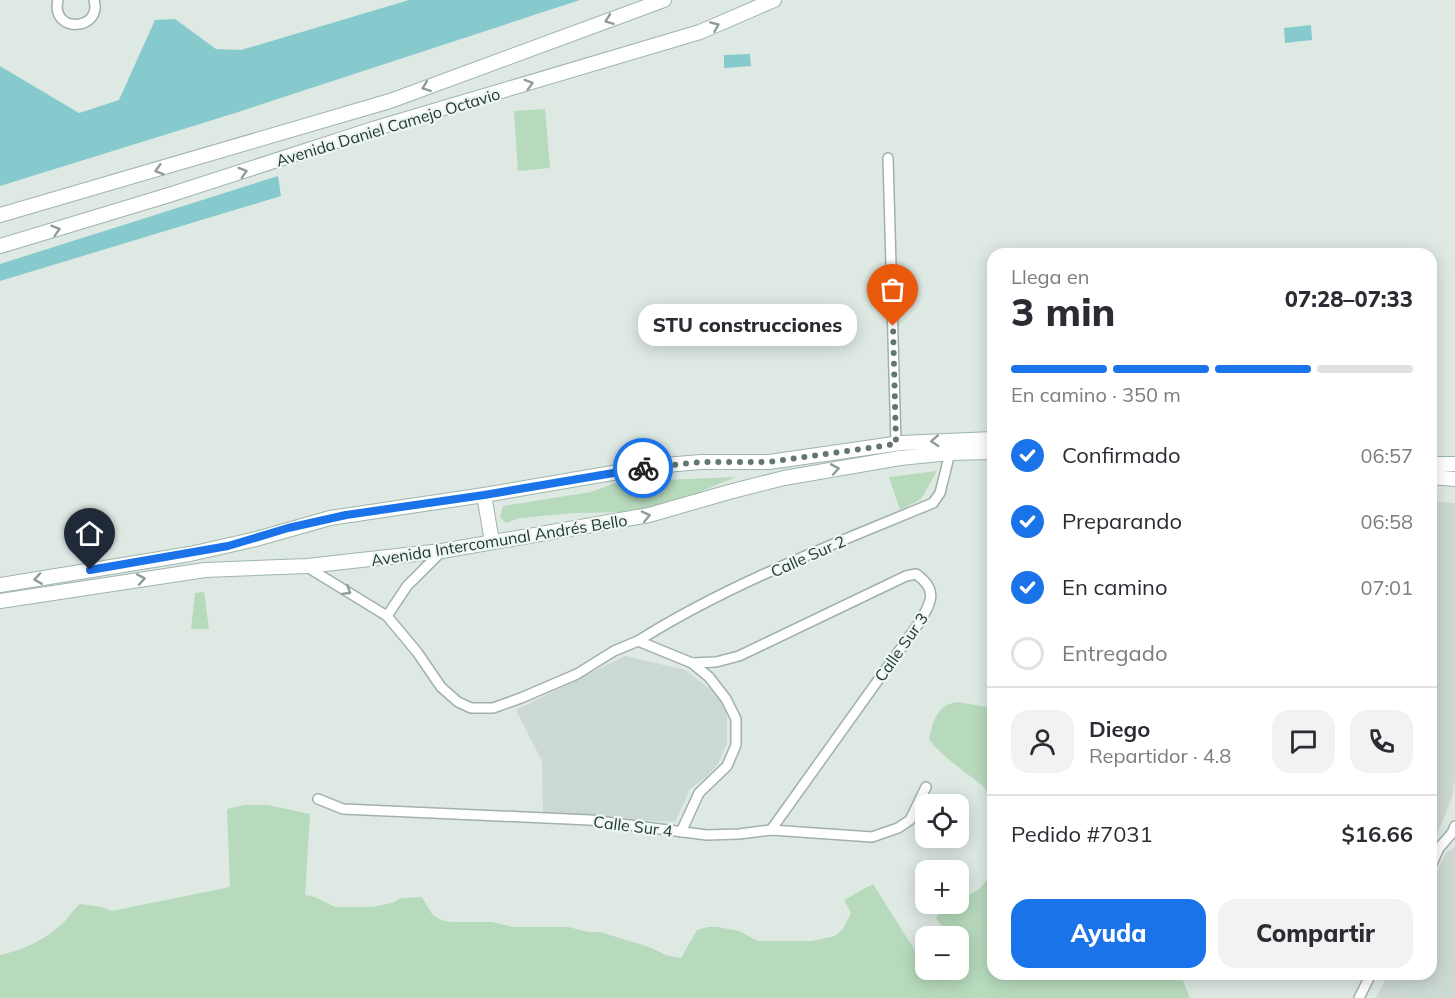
<!DOCTYPE html>
<html lang="es">
<meta charset="utf-8">
<style>
:root{--surface:#fff;--page:#f2f2f3;--text:#2b2b33;--muted:#7c7c81;--line:#e1e1e2;--accent:#1a73e8}
body{margin:0;font-family:Mulish,sans-serif;background:var(--page);color:var(--text);height:100vh;display:flex;flex-direction:column;font-size:22px;white-space:nowrap}
*{box-sizing:border-box;margin:0}
p{font-size:20px;color:var(--muted)}
.icon{flex:none;width:33px;height:33px;fill:none;stroke:currentColor;stroke-width:2;stroke-linecap:round;stroke-linejoin:round}
.map{position:relative;flex:1;overflow:hidden}
.panel{position:absolute;left:987px;top:248px;width:450px;height:732px;display:flex;flex-direction:column;background:var(--surface);border-radius:18px;box-shadow:0 3px 15px #0003}
.panel>*{flex:none}
.buttons{position:absolute;left:915px;top:794px;display:grid;gap:12px}
.buttons a{display:grid;place-items:center;width:54px;height:54px;border-radius:12px;background:var(--surface);box-shadow:0 3px 15px #0003;font-size:30px}
.pin{position:absolute;display:grid;place-items:center;width:51px;height:51px;color:#fff;margin:-62px -26px;border-radius:50% 50% 50% 0;rotate:-45deg;box-shadow:0 0 6px #0007}
.pin .icon{rotate:45deg}
.courier{position:absolute;display:grid;place-items:center;width:60px;height:60px;margin:-30px;border:4px solid #1a73e8;border-radius:50%;background:#fff;color:#222;box-shadow:0 2px 8px #0007}
.bubble{position:absolute;height:42px;border-radius:18px;background:var(--surface);box-shadow:0 3px 15px #0003;font-size:20px;font-weight:800;line-height:42px;text-align:center}
.head em{font-style:normal;font-weight:800}
.head div{display:flex;flex-direction:column-reverse}
.head{display:flex;align-items:center;justify-content:space-between;height:102px;padding:0 24px}
h1{font-size:39px;font-weight:800;line-height:45px}
.bar{display:grid;grid-template-columns:repeat(4,1fr);gap:9px 6px;align-content:center;height:72px;padding:0 24px}
.bar i{height:8px;border-radius:4px;background:var(--line)}
.bar .selected{background:var(--accent)}
.bar p{grid-column:span 4}
.line{display:flex;align-items:center;gap:15px;padding:0 24px;border-top:2px solid var(--line)}
.line div{flex:1}
.round{display:grid;place-items:center;flex:none;width:63px;height:63px;border-radius:18px;background:var(--page)}
ol{padding:0 24px;list-style:none}
li{display:flex;align-items:center;gap:18px;height:66px}
li p{margin-inline-start:auto}
li .icon{padding:6px;border-radius:50%;background:var(--accent);color:#fff;stroke-width:4}
li:last-child{color:var(--muted)}
li i{width:33px;height:33px;border:3px solid var(--line);border-radius:50%}
.primary-button{display:flex;gap:12px;margin-top:auto;padding:12px 24px}
.primary-button a{flex:1;height:69px;border-radius:18px;background:var(--accent);color:#fff;font-size:24px;font-weight:800;line-height:69px;text-align:center}
.primary-button a+a{background:var(--page);color:var(--text)}
.map>svg:first-child{display:block}
.built{fill:#ccd9d2}
.green{fill:#b7dabd}
.water{fill:#87cace}
.lines{fill:none;stroke-linecap:round;stroke-linejoin:round}
.minor-casing{stroke:#a1b1aa;stroke-width:12}
.secondary-casing{stroke:#9eb5aa;stroke-width:16}
.minor{stroke:#fff;stroke-width:9}
.secondary{stroke:#fff;stroke-width:14}
.oneway{stroke:#909c98}
.done{stroke:#62776f;stroke-width:6;stroke-dasharray:0 10.8}
.route{stroke:#1a73e8;stroke-width:8}
.labels{text-anchor:middle;stroke-width:4.5;stroke-linejoin:round;paint-order:stroke}
.street-label{font-size:16px;fill:#203930;stroke:#eef6f1}
</style>
<div class="map">
<svg width="1455" height="998" viewBox="0 0 1455 998">
<rect width="100%" height="100%" fill="#dee9e3"/>
<g class="built">
<path d="M1431,501L1455,503V776L1452,798L1432,847Z"/>
<path d="M625,656L685,670L719,696L727,717V743L718,764L706,777L690,789L675,822L543,815L542,761L516,710Z"/>
<path d="M1455,847V998H1376L1388,974H1431V884L1446,853Z"/>
</g>
<g class="green">
<path d="M545,109L550,168L518,171L514,111Z"/>
<path d="M937,471L921,499L900,510L889,477Z"/>
<path d="M736,477L687,497L635,512L574,513L520,518L506,523L500,517L503,506L591,492L618,482Z"/>
<path d="M204,592L209,629H191L195,593Z"/>
<path d="M957,702L993,708V829C985,816 995,799 982,785C978,781 972,778 967,774C954,763 939,753 929,739C933,721 937,705 957,702Z"/>
<path d="M244,805H268L310,814L305,895L315,897L335,907H372L392,903L401,898L422,897L432,914L441,920L451,922H492L514,927H568L589,932H600L649,947L668,956L681,958L697,930L708,927H718L739,931L758,941H812L835,936L843,929L851,913L844,900L873,884L919,957L925,953L926,969H958V936H949L936,918C942,911 949,903 958,903L959,901L979,889L993,873V974H1183V981L1190,998H0V955C24,950 47,939 64,922C70,916 73,909 80,904L102,907L112,911L230,887L227,809Z"/>
</g>
<g class="water">
<path d="M409,0H580L232,114L0,186V66L79,113L119,100L155,20L175,19L216,49L241,50Z"/>
<path d="M1311,25L1312,40L1285,43L1284,28Z"/>
<path d="M750,54L751,66L724,68V55Z"/>
<path d="M278,176L281,196L0,281V264Z"/>
</g>
<g class="lines">
<defs>
<g id="minor">
<path d="M58,0C50,34 103,31 94,0"/>
<path d="M888,158L896,444"/>
<path d="M307,567L387,616L417,652L441,687L458,702L471,708H493L521,698L577,674L614,651L638,641L692,663L709,677L726,699L736,719V745L727,766L699,793L681,832"/>
<path d="M387,616L407,586L442,551"/>
<path d="M638,641C728,584 834,544 933,503L940,493L950,453"/>
<path d="M692,663L716,662L739,656L906,576L916,574C939,590 931,603 919,623L771,830"/>
<path d="M318,799L343,809L590,820L707,835L739,834L771,830L872,837L898,828L910,820L926,787"/>
<path d="M1431,866L1439,848L1452,833L1455,826"/>
<path d="M1359,998L1371,974"/>
</g>
<g id="secondary">
<path d="M0,215L390,101L664,0"/>
<path d="M0,246L169,195L373,129L700,32L774,0"/>
<path d="M1431,464H1455"/>
<path d="M1431,477L1455,479"/>
<path d="M484,495L492,542"/>
<path d="M0,585L190,554L256,539L330,518L484,495L653,466L701,462H769L901,443L993,439"/>
<path d="M0,601L205,570L307,566L442,551L649,515L729,492L784,478L900,458L950,453L993,452"/>
</g>
</defs>
<use href="#minor" class="minor-casing"/>
<use href="#secondary" class="secondary-casing"/>
<use href="#minor" class="minor"/>
<use href="#secondary" class="secondary"/>
</g>
<defs><path id="oneway-chevron" d="M-2-3.5L2.5 0L-2 3.5" fill="none" stroke-width="1.6" stroke-linecap="round" stroke-linejoin="round" transform="scale(1.5)"/></defs>
<g class="oneway">
<use href="#oneway-chevron" transform="translate(609 20) rotate(160)"/>
<use href="#oneway-chevron" transform="translate(715 26) rotate(-23)"/>
<use href="#oneway-chevron" transform="translate(529 84) rotate(-16)"/>
<use href="#oneway-chevron" transform="translate(426 87) rotate(159)"/>
<use href="#oneway-chevron" transform="translate(159 170) rotate(164)"/>
<use href="#oneway-chevron" transform="translate(243 172) rotate(-18)"/>
<use href="#oneway-chevron" transform="translate(56 230) rotate(-17)"/>
<use href="#oneway-chevron" transform="translate(935 441) rotate(177)"/>
<use href="#oneway-chevron" transform="translate(835 469) rotate(-10)"/>
<use href="#oneway-chevron" transform="translate(646 516) rotate(-13)"/>
<use href="#oneway-chevron" transform="translate(38 579) rotate(171)"/>
<use href="#oneway-chevron" transform="translate(141 579) rotate(-10)"/>
<use href="#oneway-chevron" transform="translate(347 591) rotate(32)"/>
</g>
<g class="lines">
<path class="done" d="M643,468L701,462H769L896,444L893,326"/>
<path class="route" d="M90,570L228,546L288,528L346,515L484,495L643,468"/>
</g>
<g class="labels">
<g class="street-label">
<text transform="translate(388 127) rotate(-17)" y="6">Avenida Daniel Camejo Octavio</text>
<text transform="translate(499 540) rotate(-9)" y="6">Avenida Intercomunal Andrés Bello</text>
<text transform="translate(808 556) rotate(-24)" y="6">Calle Sur 2</text>
<text transform="translate(901 647) rotate(-55)" y="6">Calle Sur 3</text>
<text transform="translate(633 826) rotate(7)" y="6">Calle Sur 4</text>
</g>
</g>
</svg>
<div class="buttons">
<a><svg class="icon" aria-label="locate" viewBox="0 0 24 24"><circle cx="12" cy="12" r="6"/><path d="M12 2v4M12 18v4M2 12h4M18 12h4"/></svg></a>
<a>+</a>
<a>−</a>
</div>
<div class="pin" style="left:893px;top:326px;background:#ea580c"><svg class="icon" aria-label="bag" viewBox="0 0 24 24"><path d="M5 8h14l-1 12H6zM9 8a3 3 0 0 1 6 0"/></svg></div>
<div class="pin" style="left:90px;top:570px;background:#1f2937"><svg class="icon" aria-label="home" viewBox="0 0 24 24"><path d="M3 11l9-7 9 7M6 9v11h12V9"/></svg></div>
<div class="courier" style="left:643px;top:468px"><svg class="icon" aria-label="bike" viewBox="0 0 24 24"><circle cx="6" cy="16" r="4"/><circle cx="18" cy="16" r="4"/><path d="M6 16l4-8h5l3 8M10 8l3 8H6M13 5h3"/></svg></div>
<div class="bubble" style="left:638px;top:304px;width:219px">STU construcciones</div>
<section class="panel">
<div class="head"><div><h1>3 min</h1><p>Llega en</p></div><em>07:28–07:33</em></div>
<div class="bar"><i class="selected"></i><i class="selected"></i><i class="selected"></i><i></i><p>En camino · 350 m</p></div>
<ol>
<li><svg class="icon" aria-label="check" viewBox="0 0 24 24"><path d="M5 12l5 5 9-10"/></svg>Confirmado<p>06:57</p></li>
<li><svg class="icon" aria-label="check" viewBox="0 0 24 24"><path d="M5 12l5 5 9-10"/></svg>Preparando<p>06:58</p></li>
<li><svg class="icon" aria-label="check" viewBox="0 0 24 24"><path d="M5 12l5 5 9-10"/></svg>En camino<p>07:01</p></li>
<li><i></i>Entregado</li>
</ol>
<div class="line" style="height:108px"><a class="round"><svg class="icon" aria-label="person" viewBox="0 0 24 24"><circle cx="12" cy="8" r="4"/><path d="M4 21q1-7 8-7t8 7"/></svg></a><div><b>Diego</b><p>Repartidor · 4.8</p></div><a class="round"><svg class="icon" aria-label="chat" viewBox="0 0 24 24"><path d="M4 5h16v11H9l-5 4z"/></svg></a><a class="round"><svg class="icon" aria-label="phone" viewBox="0 0 24 24"><path d="M5 4h4l2 5-3 2q2 4 5 5l2-3 5 2v4C11 20 4 13 5 4z"/></svg></a></div>
<div class="line" style="height:78px"><div>Pedido #7031</div><b>$16.66</b></div>
<div class="primary-button"><a>Ayuda</a><a>Compartir</a></div>
</section>
</div>
